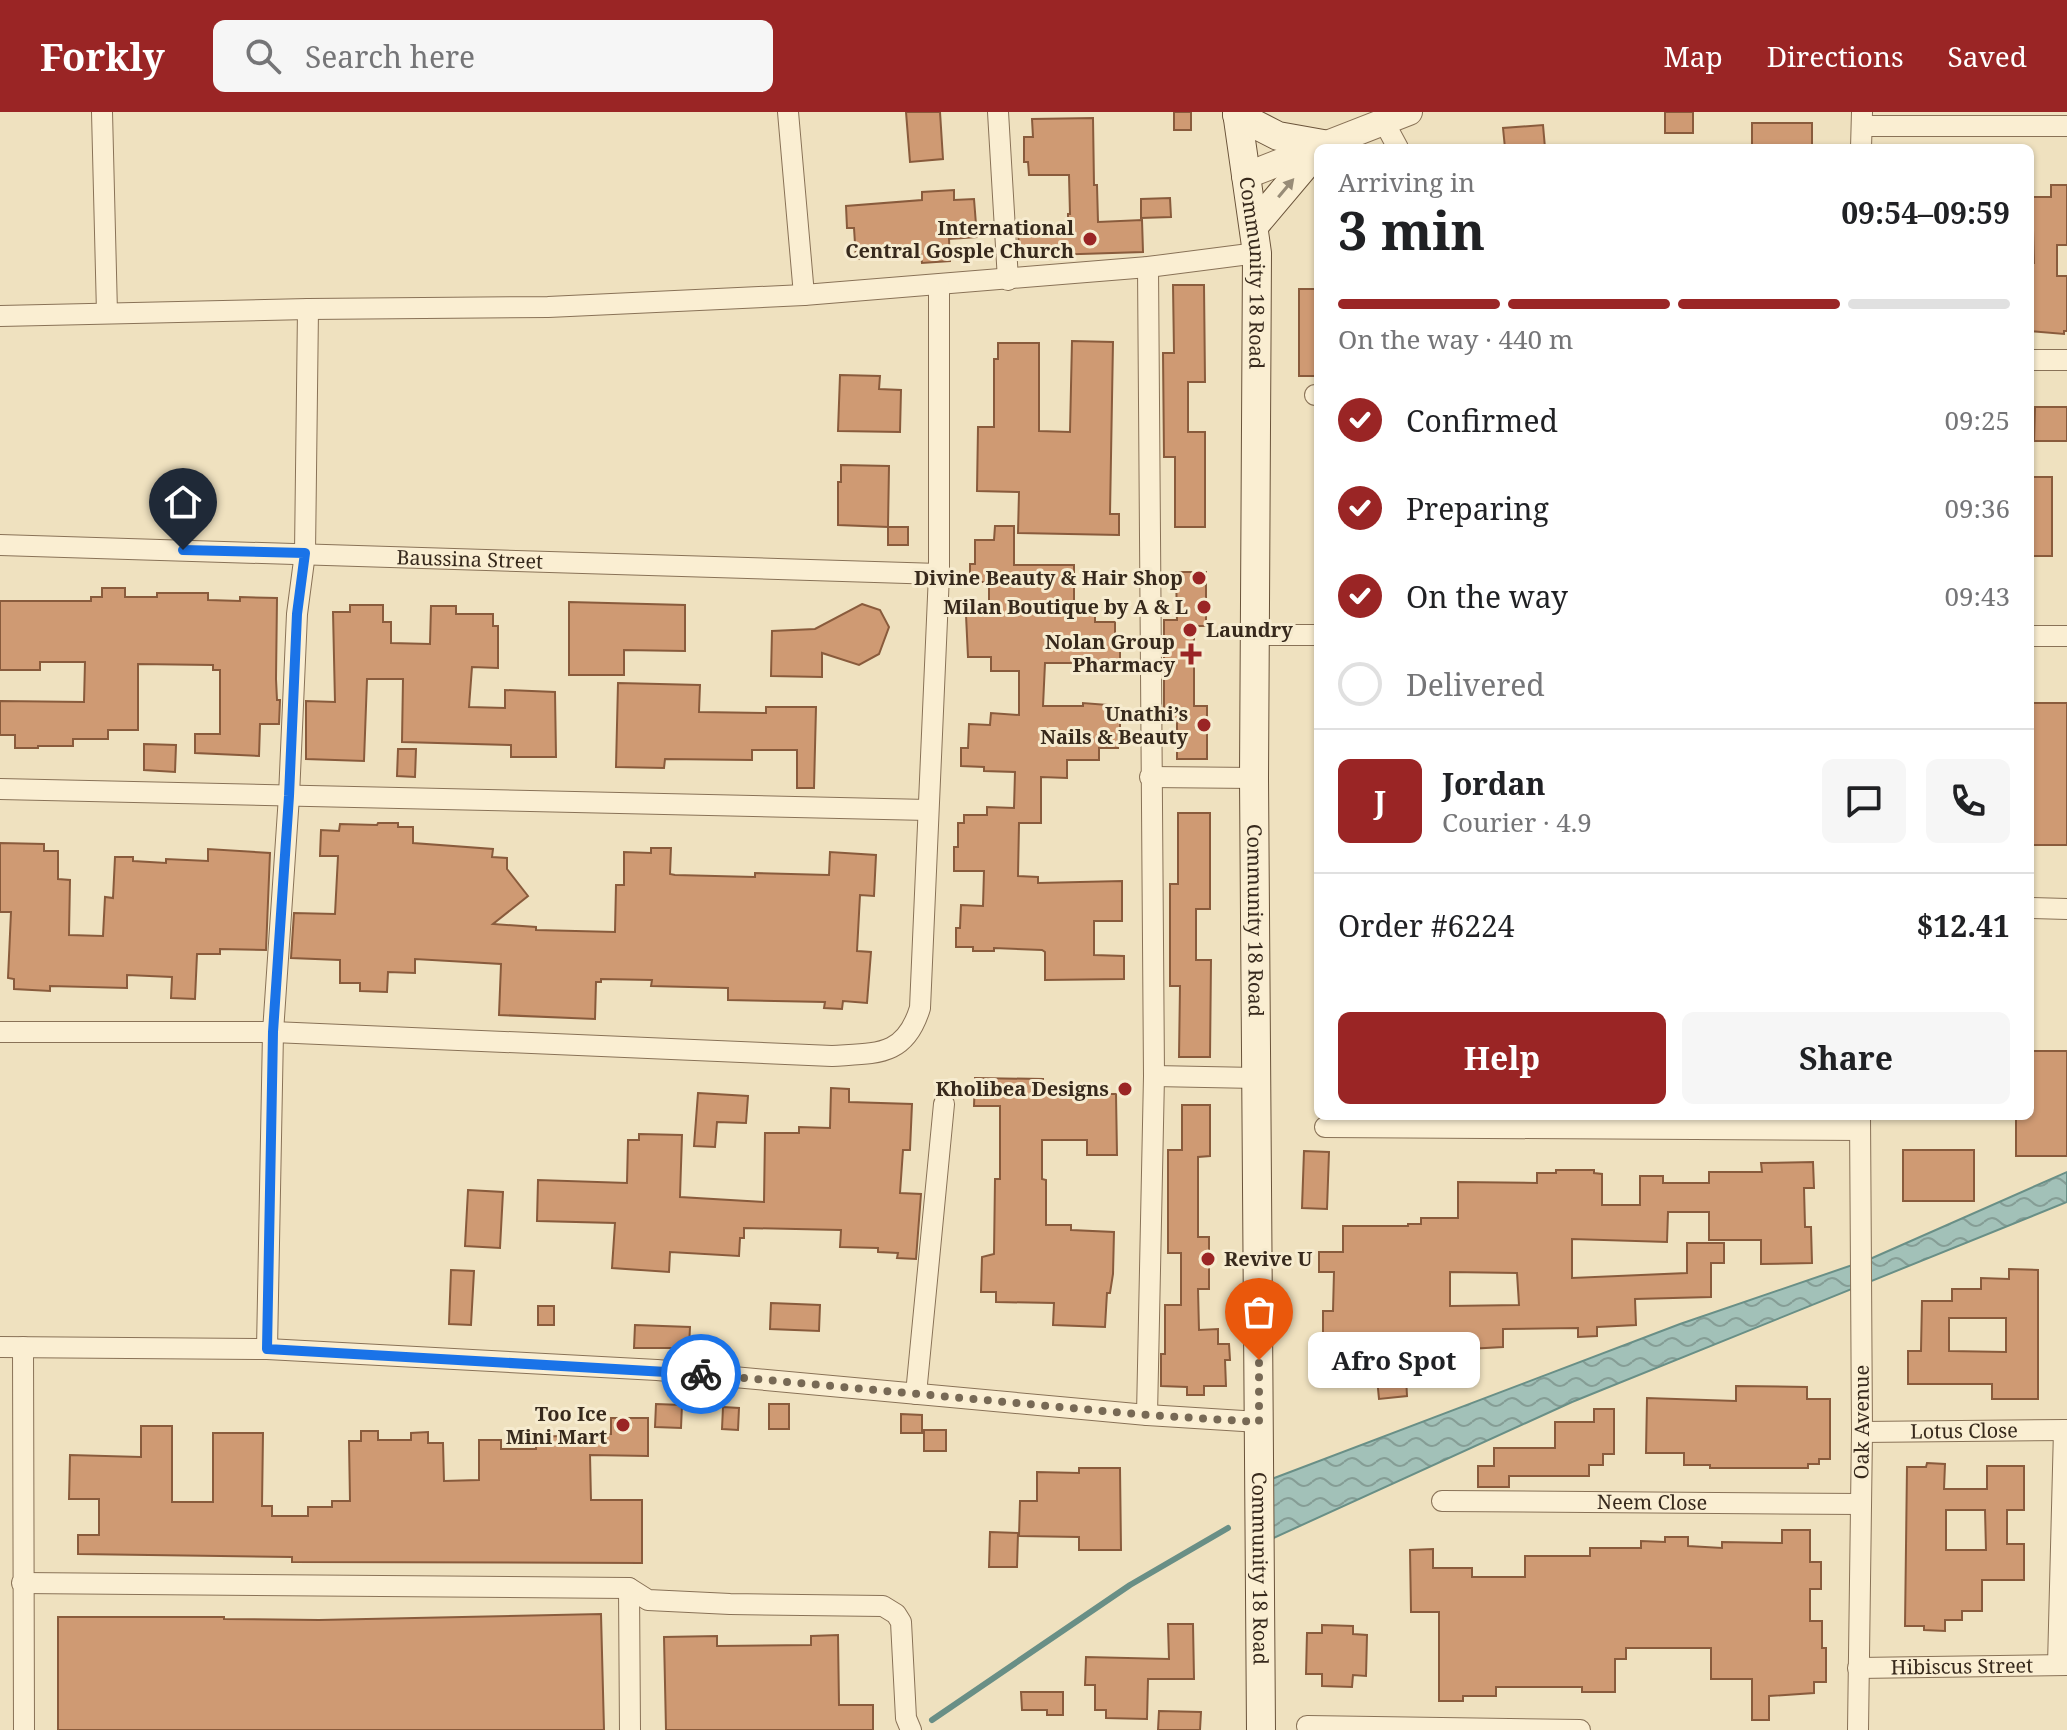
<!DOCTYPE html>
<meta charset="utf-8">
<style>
:root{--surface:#fff;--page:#f6f6f6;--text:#202124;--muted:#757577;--line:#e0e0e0;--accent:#9a2525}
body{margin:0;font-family:"Noto Serif",serif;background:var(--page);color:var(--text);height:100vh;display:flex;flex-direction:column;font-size:30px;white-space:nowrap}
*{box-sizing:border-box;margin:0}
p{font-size:26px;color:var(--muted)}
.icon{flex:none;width:44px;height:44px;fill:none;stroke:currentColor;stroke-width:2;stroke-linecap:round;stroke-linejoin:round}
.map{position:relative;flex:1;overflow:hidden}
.side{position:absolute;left:1314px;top:32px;width:720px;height:976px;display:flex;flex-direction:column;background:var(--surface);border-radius:12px;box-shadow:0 2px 6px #0004}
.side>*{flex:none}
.pin{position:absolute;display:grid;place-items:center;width:68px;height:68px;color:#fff;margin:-82px -34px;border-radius:50% 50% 50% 0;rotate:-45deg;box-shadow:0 0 8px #0007}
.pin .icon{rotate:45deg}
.courier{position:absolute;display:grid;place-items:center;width:80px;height:80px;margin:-40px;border:6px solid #1a73e8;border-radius:50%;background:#fff;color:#222;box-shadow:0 2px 10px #0007}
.bubble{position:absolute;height:56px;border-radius:12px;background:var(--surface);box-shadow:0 2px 6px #0004;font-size:26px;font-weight:700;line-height:56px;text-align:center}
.summary em{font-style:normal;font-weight:700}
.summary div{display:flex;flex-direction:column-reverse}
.summary{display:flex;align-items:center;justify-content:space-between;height:136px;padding:0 24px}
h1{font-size:52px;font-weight:700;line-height:60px}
.bar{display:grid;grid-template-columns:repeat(4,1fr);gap:12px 8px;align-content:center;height:96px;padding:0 24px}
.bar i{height:10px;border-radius:6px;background:var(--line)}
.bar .active{background:var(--accent)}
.bar p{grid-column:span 4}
.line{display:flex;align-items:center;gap:20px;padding:0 24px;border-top:2px solid var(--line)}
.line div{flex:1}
.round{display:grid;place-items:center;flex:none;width:84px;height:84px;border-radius:12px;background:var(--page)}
ol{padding:0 24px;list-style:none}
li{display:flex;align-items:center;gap:24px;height:88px}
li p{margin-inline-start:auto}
li .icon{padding:8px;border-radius:50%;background:var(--accent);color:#fff;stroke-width:4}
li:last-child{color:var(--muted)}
li i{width:44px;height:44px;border:4px solid var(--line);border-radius:50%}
.action{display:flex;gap:16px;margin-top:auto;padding:16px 24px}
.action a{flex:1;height:92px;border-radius:12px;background:var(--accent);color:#fff;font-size:32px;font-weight:700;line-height:92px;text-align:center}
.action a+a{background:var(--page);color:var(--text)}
header{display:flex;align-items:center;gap:48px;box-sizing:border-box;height:112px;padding:0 40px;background:var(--accent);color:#fff}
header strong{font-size:38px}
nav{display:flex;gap:44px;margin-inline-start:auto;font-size:28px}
.search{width:560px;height:72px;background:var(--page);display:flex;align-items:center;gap:20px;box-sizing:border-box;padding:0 28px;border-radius:12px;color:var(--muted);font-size:30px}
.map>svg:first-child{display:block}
.water{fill:url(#water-waves);stroke:#698f86;stroke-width:2}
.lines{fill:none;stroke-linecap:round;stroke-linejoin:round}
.stream{stroke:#698f86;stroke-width:6}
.building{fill:#cf9a73;stroke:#895b3c;stroke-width:2;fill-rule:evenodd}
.minor-casing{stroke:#897257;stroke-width:22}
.tertiary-casing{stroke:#897257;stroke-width:28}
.secondary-casing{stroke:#6a533a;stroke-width:30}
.minor{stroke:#faeed2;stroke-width:20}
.tertiary{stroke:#faeed2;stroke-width:26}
.secondary{stroke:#faeed2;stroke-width:28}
.oneway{fill:#988c77}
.done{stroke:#776955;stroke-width:8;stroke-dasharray:0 14.4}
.route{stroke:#1a73e8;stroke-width:10}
.poi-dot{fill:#9a2525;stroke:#f6ebcf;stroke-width:3}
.labels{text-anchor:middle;stroke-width:6;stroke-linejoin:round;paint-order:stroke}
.poi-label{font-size:20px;font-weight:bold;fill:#37291c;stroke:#f6ebcf;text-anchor:end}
.street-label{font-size:20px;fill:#37291c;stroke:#f6ebcf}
</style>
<header>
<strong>Forkly</strong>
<div class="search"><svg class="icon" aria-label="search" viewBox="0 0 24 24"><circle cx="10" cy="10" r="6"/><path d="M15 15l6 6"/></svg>Search here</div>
<nav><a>Map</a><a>Directions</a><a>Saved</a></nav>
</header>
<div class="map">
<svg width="2067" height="1618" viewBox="0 0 2067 1618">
<defs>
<pattern id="water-waves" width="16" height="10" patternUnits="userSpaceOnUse" patternTransform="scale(2)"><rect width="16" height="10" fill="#a2c1b8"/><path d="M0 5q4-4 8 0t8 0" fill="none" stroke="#859d95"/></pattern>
</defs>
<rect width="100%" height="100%" fill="#efe1bf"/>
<path class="water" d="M2067,1060V1090L1572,1290L1269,1428V1368L1680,1212L1870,1147Z"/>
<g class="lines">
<path class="stream" d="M932,1608L1130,1473L1228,1416"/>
</g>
<g class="building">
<path d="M906,0H940L943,47L910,50Z"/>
<rect x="1174" y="0" width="17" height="18"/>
<rect x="1665" y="0" width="28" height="21"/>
<path d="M1093,6L1094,73H1097L1098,110L1142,108L1143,140L1049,143V138L1019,140L1018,116L1068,111V102H1070L1069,63H1029L1028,50H1024V25H1033L1032,7Z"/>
<rect x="1752" y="11" width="60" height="25"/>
<path d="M1543,13L1545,36H1505L1503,16Z"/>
<path d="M2051,73H2067V133H2057V164H2067V219H2064V222L2030,219V151H2034L2032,85H2051Z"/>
<path d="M954,78V88L974,87L977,125L949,127L950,149L922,151L921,142L856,147L854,116H847L846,94L922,88V80Z"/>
<path d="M1170,86L1171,105L1141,106V87Z"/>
<path d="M1173,173H1204L1205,270H1188V320H1205V415H1175V345H1164L1163,241H1174Z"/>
<rect x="1299" y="177" width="19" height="87"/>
<path d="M1072,229L1113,230L1110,402H1119V423L1018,421L1019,380L977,379L978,315H994V247H998V231H1039V319L1070,320Z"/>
<path d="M840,263L880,264L879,277L901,278L900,320L838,319Z"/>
<path d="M2035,295H2067V329H2034Z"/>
<path d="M841,353L889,354L888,415H908V433H888V415L838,413V370H841Z"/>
<rect x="2030" y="365" width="22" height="79"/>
<path d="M995,414H1014V453H1074V498H1095V510H1115V533H1120V552L1083,554V551H1045L1043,594H1083V591L1120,594V616H1118V636H1099V648H1067V666L1041,665V711H1019L1018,764L1038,765V771L1122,769V809H1094V843L1124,844V867L1045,868V840L1042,838L994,836V839H973V835H956V816H960L961,793L983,794L984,759H954V735H958V711H964V703H987V695L1014,696L1015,660L984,659V655L961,654V636H968L969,612L990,613L991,601L1019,603V559H991V545H968L966,503H989V470H970V452H975V428H994Z"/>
<path d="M1176,460H1206V514H1194V594H1207V647H1177V609H1164V508H1177Z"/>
<path d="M102,476H125V485H157V481H208V488L240,489V485L277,486L276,567L277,588H280L279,612H260L259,644L195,641V622H220V558H213V553L138,552V618H108V627H73V634H38V636H15V623H0V589L84,590L85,550H40V558H0V489H91V485H102Z"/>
<path d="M569,490L685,493V539L624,538V563H569Z"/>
<path d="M862,492L880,498L889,515L879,542L859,553L822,541V565L771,564L772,519L815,517Z"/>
<path d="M350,493H383V510H391V531L430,532L431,494H456V502H493V514H498V556L472,555L469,595L505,596V578L555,580L556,645H511V633L402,630L403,567H367L364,649L306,647V589L335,590L333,500H350Z"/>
<path d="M618,571L700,573L699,600L766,601V595H816L814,676H797V638H752V648L665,647L664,656L616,655Z"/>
<rect x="2030" y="591" width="37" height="142"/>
<path d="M144,632L176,633L175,660L144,658Z"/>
<path d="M398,637H416L415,665L397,664Z"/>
<path d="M1178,701H1210V797H1196V848H1211L1210,945H1179L1180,874H1170V772H1178Z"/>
<path d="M378,711H398V715H413V731L493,737L492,745L507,746V757L528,784L493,812L536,815V818L615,820L616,773H624V740L651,741V736H671L670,762L675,763L755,765V761L829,763L830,740L876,743L874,784L860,783L857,839L871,840L867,891L843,889L842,897L824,896L825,890L728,888V876L651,874L652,868L601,867V870H596L595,907L499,903L501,852L415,847V861L388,860L387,880L360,879V871H340V848L291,846L294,801L335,802L338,744H320L321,718L339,719L340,712L377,713Z"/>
<path d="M0,731L44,732V739H58V767L70,768L69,823L103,824L105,785L113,786L115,745H133V749L166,751V747L208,749V737L270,741L266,838L220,837V842H197L195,887L171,886L172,865L127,863V876L50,874V879L14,877V867L8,866L11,800H0Z"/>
<path d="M2030,939H2067V1044H2016V1004H2030Z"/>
<path d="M975,966L1043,967V982H1116L1117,1043H1087V1028H1042V1067L1046,1068V1113H1071V1118L1114,1120L1113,1162L1110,1181H1107L1105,1215L1053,1213L1054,1191L996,1190V1180H981L982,1145L994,1142L995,1067H1000V994H974Z"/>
<path d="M831,976L849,977V990L912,992L910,1038H903L900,1081L921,1082L916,1147L897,1146L898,1141L878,1140V1136L840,1135L841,1118L744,1116V1126H740L739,1144L670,1140L669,1160L612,1156L615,1111L537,1109L538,1068L627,1071L628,1028H639V1022L682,1023L680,1085L764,1090L765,1021H799V1015L830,1016Z"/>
<path d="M698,981L748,984L746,1011L717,1010L715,1035L694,1034Z"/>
<path d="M1182,993H1210V1044L1198,1045V1125H1209V1177H1198L1199,1218L1218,1217V1232H1229L1230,1248H1225L1226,1274H1204V1283H1187V1275L1161,1274V1242H1165V1193H1181V1141H1168V1038H1182Z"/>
<rect x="1903" y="1038" width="71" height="51"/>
<path d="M1304,1039L1329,1040L1327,1097L1302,1096Z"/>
<path d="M1813,1050L1814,1076H1804L1805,1115H1811L1812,1151L1761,1152V1128H1709V1100H1668L1667,1130L1572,1127V1166L1687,1161V1131H1724V1151H1711V1185L1635,1187L1636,1213L1597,1215V1224L1578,1225V1216L1503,1217V1235L1450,1238V1241H1431V1246H1399V1228H1366V1253H1341V1241L1332,1240V1228H1323V1199H1333L1334,1160H1319V1140H1343V1114H1408V1112H1421V1106H1458V1070L1537,1071V1061H1556V1058H1594V1061L1602,1062V1093H1640V1064H1663V1071H1709V1060H1762L1761,1051ZM1450,1160L1517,1161L1519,1193L1450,1194Z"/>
<path d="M468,1078L503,1080L500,1136L465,1134Z"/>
<path d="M2009,1157L2038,1158V1287H1992V1272H1908V1239H1921L1922,1189H1952V1177H1981V1166L2009,1167ZM1949,1206H2006V1240L1949,1239Z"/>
<path d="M451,1158L474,1159L471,1213L449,1212Z"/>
<path d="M771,1191L820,1193L819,1219L770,1217Z"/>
<rect x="538" y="1194" width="16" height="19"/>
<path d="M635,1213L690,1215L689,1236H634Z"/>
<path d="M1406,1264L1407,1284L1379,1287L1377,1266Z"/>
<path d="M1736,1274L1807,1275V1287H1830V1347H1819V1352H1808V1356H1710V1353H1684V1341H1646L1647,1286L1736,1289Z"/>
<path d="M656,1292L682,1293L681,1316L655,1315Z"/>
<rect x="769" y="1292" width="20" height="25"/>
<path d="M723,1295L739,1296L738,1318L722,1317Z"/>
<path d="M1594,1297H1614V1342H1603V1353H1589V1364H1509V1375H1478V1354H1494V1336H1555V1310H1594Z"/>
<path d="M901,1302L922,1303V1321H901Z"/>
<path d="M611,1306H648V1344L590,1343L591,1388H642V1451L292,1450V1445L78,1442V1423H99V1387H69L70,1343L141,1345V1314H172V1390H213V1321H263L262,1394H272V1404H308V1395H332V1389H350L349,1329H361V1319H378V1328H411V1321L428,1320V1331H443L444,1369L479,1368V1328H501V1337H536V1325L611,1322Z"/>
<rect x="924" y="1318" width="22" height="21"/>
<path d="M1927,1351L1945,1352L1944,1377H1987V1354H2024V1398H2007V1432H2024V1468H1982V1499H1962V1508H1945V1519L1924,1518V1514H1905L1907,1355H1926ZM1946,1398H1985L1986,1438H1946Z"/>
<path d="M1079,1356H1120L1121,1438H1079V1425L1019,1424L1020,1389H1037V1360L1079,1361Z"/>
<path d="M1782,1418H1810V1450H1821V1477H1810V1509H1822V1536H1826V1570H1814V1581L1769,1584V1608H1752V1567H1711V1536H1626V1547H1615V1580H1582V1575H1496V1584H1463V1589H1439V1500H1411L1410,1438L1433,1437V1456H1472V1465H1525V1444H1590V1436H1641V1429L1665,1430V1425H1688V1434L1722,1436V1430L1782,1431Z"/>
<path d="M990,1420L1018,1421L1017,1455H989Z"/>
<path d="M601,1502L604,1618H58V1505H224V1507L319,1508Z"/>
<path d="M1168,1512H1193L1194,1567H1148L1147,1607L1106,1606V1598H1095V1573H1085L1086,1545L1169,1547Z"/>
<path d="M1322,1513L1353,1514V1522L1367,1523L1366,1564L1353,1563L1352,1575L1322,1574V1562H1306L1307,1521H1322Z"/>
<path d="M838,1523L839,1593H873V1618H666L664,1525L717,1524V1534L811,1533V1524Z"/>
<path d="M1021,1580H1063V1603H1047V1598H1022Z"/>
<path d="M1159,1599L1201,1600L1200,1618H1158Z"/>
</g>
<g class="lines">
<defs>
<g id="minor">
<path d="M102,0L107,201"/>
<path d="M788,0L804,183"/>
<path d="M998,0L1008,168"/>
<path d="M1384,10L1398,36"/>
<path d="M1862,14H2067"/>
<path d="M1861,36L1862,0"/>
<path d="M0,204L308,197L548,195L804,183L1148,155L1257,141"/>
<path d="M2030,248H2067"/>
<path d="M1315,283H1318"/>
<path id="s1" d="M0,433L939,462"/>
<path d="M1255,523H1318"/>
<path d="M2030,524H2067"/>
<path d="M1150,665L1254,666"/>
<path d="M0,677L928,698"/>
<path d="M2030,796L2067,797"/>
<path d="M0,920H273L832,944C877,941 905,945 920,896L939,462V173"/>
<path d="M1154,964L1256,966"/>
<path d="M1325,1015L1860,1018"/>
<path d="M0,1235L267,1237L657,1258L1147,1303L1259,1310"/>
<path d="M23,1235L24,1618"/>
<path d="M267,1237L273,920L289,684L297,502L305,441L308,197"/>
<path d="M916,1282L944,992"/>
<path d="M1147,1303L1154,964L1148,155"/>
<path id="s2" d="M1862,1320L2067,1318"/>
<path id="s3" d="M1442,1389L1861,1392"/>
<path d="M22,1471L629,1476L648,1488L730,1492L883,1494L896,1502L901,1510L906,1606L911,1618"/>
<path d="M629,1476L630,1618"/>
<path d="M2058,1553L2064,1318"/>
<path id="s4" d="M1858,1556L2067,1553"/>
<path d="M1307,1614L1580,1618"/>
<path id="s5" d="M1858,1618L1862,1320L1860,1004"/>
</g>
<path id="tertiary" d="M1245,64L1409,0"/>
<g id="secondary">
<path id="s6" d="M1237,0L1257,141L1254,666L1261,1618"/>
<path d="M1237,3L1278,24L1323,32"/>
<path d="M1254,114L1318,38"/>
</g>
</defs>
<use href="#minor" class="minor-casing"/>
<use href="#tertiary" class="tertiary-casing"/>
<use href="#secondary" class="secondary-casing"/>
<use href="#minor" class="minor"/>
<use href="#tertiary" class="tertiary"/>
<use href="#secondary" class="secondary"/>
</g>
<defs><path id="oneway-solid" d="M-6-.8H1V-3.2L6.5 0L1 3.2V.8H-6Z" transform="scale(2)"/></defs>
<use class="oneway" href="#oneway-solid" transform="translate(1286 76) rotate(-50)"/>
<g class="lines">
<path class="done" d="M701,1262L1147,1303L1259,1310V1248"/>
<path class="route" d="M183,438L305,441L297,502L289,684L273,920L267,1237L701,1262"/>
</g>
<g class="poi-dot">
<circle cx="1090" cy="127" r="8"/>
<circle cx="1199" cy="466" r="8"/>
<circle cx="1204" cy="495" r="8"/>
<circle cx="1190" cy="518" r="8"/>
<path d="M1187 530h8v8h8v8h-8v8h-8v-8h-8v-8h8z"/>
<circle cx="1204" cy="613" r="8"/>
<circle cx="1125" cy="977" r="8"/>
<circle cx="1208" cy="1147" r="8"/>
<circle cx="623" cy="1313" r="8"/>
</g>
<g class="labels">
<g class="poi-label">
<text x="1074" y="123">International<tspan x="1074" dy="23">Central Gosple Church</tspan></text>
<text x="1183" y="473">Divine Beauty &amp; Hair Shop</text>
<text x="1188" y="502">Milan Boutique by A &amp; L</text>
<text x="1206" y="525" text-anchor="start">Laundry</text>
<text x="1175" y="537">Nolan Group<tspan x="1175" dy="23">Pharmacy</tspan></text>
<text x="1188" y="609">Unathi’s<tspan x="1188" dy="23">Nails &amp; Beauty</tspan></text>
<text x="1109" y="984">Kholibea Designs</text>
<text x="1224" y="1154" text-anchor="start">Revive U</text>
<text x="607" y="1309">Too Ice<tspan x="607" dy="23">Mini Mart</tspan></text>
</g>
<g class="street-label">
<text dy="7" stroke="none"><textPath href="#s6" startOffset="162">Community 18 Road</textPath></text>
<text dy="7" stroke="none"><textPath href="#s1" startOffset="470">Baussina Street</textPath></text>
<text dy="7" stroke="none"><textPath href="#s6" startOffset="810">Community 18 Road</textPath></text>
<text dy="7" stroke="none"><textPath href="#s5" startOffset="308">Oak Avenue</textPath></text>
<text dy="7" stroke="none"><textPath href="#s2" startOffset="102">Lotus Close</textPath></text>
<text dy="7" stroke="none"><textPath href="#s3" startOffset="210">Neem Close</textPath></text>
<text dy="7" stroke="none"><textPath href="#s6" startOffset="1458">Community 18 Road</textPath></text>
<text dy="7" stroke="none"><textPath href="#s4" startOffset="104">Hibiscus Street</textPath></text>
</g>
</g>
</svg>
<div class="pin" style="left:1259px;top:1248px;background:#ea580c"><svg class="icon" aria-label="bag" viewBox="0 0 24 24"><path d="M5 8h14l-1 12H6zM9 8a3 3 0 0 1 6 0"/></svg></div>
<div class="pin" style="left:183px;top:438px;background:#1f2937"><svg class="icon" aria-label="home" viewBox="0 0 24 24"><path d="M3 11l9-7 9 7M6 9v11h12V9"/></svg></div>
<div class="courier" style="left:701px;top:1262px"><svg class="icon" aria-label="bike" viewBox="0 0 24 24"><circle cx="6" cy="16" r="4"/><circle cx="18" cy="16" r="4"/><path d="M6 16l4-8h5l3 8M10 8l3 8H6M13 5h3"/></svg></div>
<div class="bubble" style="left:1308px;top:1220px;width:172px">Afro Spot</div>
<section class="side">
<div class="summary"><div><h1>3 min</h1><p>Arriving in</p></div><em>09:54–09:59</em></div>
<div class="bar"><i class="active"></i><i class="active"></i><i class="active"></i><i></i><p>On the way · 440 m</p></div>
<ol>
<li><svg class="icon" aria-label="check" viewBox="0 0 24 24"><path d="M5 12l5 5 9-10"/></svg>Confirmed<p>09:25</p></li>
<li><svg class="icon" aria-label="check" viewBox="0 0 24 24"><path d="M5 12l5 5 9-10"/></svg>Preparing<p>09:36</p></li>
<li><svg class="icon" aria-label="check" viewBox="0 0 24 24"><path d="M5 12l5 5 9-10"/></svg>On the way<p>09:43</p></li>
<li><i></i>Delivered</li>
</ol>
<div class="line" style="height:144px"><b class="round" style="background:var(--accent);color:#fff">J</b><div><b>Jordan</b><p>Courier · 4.9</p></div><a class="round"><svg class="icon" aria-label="chat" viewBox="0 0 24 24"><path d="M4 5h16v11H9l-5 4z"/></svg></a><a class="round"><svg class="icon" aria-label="phone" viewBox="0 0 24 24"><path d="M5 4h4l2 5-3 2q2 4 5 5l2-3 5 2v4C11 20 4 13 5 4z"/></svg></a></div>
<div class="line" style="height:104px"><div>Order #6224</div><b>$12.41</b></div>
<div class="action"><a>Help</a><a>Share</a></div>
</section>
</div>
